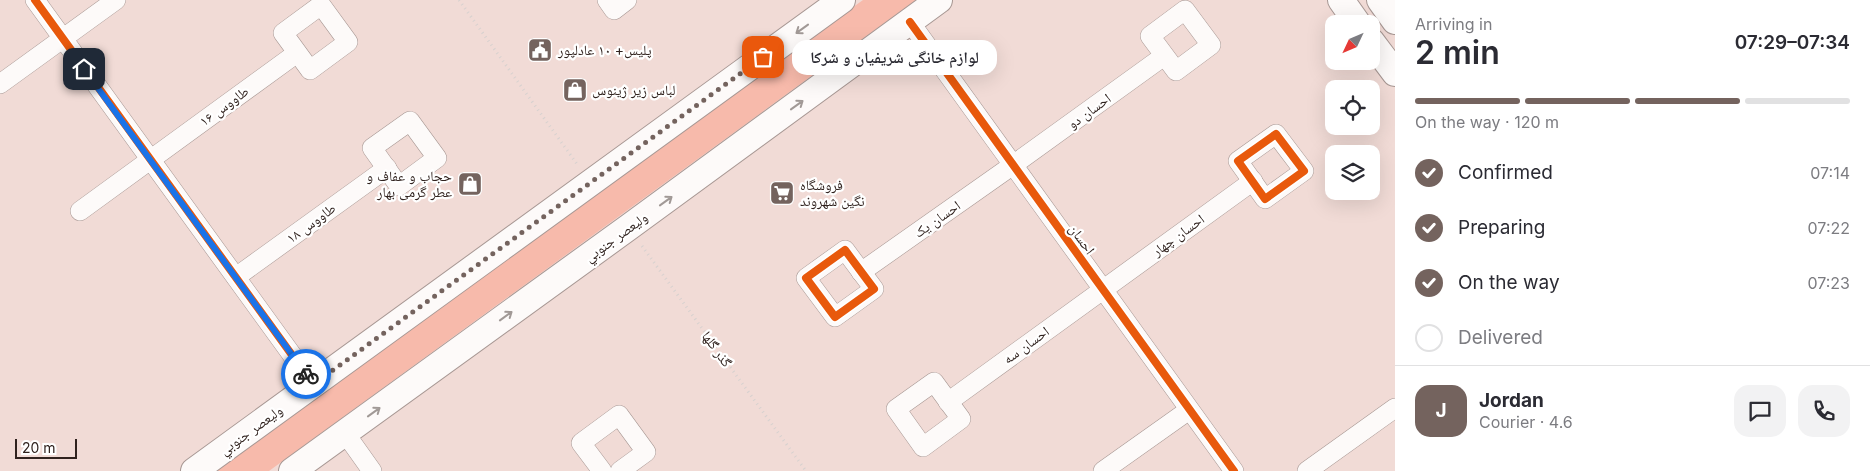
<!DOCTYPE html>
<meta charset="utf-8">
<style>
:root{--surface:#fff;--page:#f2f2f3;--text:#2b2b33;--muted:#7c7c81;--line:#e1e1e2;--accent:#74635e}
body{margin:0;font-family:Inter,"Noto Naskh Arabic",sans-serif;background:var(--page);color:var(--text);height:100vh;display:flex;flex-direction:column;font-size:19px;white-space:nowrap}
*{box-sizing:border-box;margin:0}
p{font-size:16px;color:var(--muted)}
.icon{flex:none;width:28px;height:28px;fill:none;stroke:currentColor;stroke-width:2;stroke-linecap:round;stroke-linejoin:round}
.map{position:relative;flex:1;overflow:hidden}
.drawer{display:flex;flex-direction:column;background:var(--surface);width:475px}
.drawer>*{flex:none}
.needle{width:32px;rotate:226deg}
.fabs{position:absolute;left:1325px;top:15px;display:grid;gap:10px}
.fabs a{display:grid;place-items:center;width:55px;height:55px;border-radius:10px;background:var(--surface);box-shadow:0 5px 20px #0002;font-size:25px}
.scale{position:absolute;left:15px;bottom:12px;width:62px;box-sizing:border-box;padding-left:5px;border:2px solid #30221e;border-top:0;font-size:14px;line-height:18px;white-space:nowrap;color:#30221e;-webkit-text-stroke:4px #fff;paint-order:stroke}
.pin{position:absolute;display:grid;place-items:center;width:42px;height:42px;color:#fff;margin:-21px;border-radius:10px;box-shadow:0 2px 8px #0006}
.courier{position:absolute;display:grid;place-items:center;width:50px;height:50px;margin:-25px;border:4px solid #1a73e8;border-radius:50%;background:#fff;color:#222;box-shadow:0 1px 6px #0007}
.bubble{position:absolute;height:35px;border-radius:15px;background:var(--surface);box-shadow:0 5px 20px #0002;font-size:16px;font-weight:600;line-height:35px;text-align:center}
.head em{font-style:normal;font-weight:600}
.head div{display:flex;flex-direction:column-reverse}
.head{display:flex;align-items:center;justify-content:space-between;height:85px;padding:0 20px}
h1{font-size:32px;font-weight:600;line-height:38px}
.bar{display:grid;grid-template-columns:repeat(4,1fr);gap:8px 5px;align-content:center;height:60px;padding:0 20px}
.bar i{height:6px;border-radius:4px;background:var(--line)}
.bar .active{background:var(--accent)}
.bar p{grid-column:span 4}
.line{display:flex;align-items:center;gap:12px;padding:0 20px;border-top:1px solid var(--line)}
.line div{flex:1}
.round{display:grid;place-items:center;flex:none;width:52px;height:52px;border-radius:15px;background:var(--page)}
ol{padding:0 20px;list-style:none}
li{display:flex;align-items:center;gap:15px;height:55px}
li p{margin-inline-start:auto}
li .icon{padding:5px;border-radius:50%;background:var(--accent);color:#fff;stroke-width:4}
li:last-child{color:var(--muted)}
li i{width:28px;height:28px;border:2px solid var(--line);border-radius:50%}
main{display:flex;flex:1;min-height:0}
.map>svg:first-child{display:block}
.green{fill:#f7baab}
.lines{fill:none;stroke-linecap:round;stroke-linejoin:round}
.minor-casing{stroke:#a79793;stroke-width:20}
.secondary-casing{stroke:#a79793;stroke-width:28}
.path{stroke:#d7d1cf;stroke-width:3;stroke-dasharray:1 4;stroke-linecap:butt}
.minor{stroke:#fdfaf9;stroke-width:19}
.secondary{stroke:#fdfaf9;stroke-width:26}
.cycleway-casing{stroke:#fff;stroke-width:11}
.cycleway{stroke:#e8590c;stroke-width:8}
.oneway{stroke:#a19996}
.done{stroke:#74635e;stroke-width:5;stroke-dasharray:0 9}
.route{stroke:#1a73e8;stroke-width:6}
.labels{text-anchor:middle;stroke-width:4.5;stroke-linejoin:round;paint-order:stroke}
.poi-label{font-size:14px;fill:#30221e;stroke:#fff;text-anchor:start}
.street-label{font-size:14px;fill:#30221e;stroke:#fff}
</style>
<main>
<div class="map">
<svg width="1395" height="471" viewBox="0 0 1395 471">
<rect width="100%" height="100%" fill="#f1dbd6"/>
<path class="green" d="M863,0H916L269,471H209Z"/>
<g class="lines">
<defs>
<g id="minor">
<path d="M35,0L313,384"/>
<path d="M607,0L614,10L627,0"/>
<path d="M321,5L348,42L310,70L283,33Z"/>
<path d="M1185,10L1211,45L1176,71L1150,36Z"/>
<path d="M910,22L1234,471"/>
<path d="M0,84L116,0"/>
<path d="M410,121L437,158L399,186L372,148Z"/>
<path d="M1276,134L1304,171L1265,199L1238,161Z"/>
<path d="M80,211L297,53"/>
<path d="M845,250L874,289L835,317L806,278Z"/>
<path d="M861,272L1013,165L1164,56"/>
<path d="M236,277L387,168"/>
<path d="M934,382L961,419L923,447L896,409Z"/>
<path d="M948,402L1253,181"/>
<path d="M345,433L372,471"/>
<path d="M602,471L581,443L619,415L646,452L620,471"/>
<path d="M1103,471L1189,410"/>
<path d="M1307,471L1395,408"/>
</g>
<g id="secondary">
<path d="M1341,0L1358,24"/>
<path d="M1380,0L1395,21"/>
<path d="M1371,41L1395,73"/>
<path d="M194,471L842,0"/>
<path d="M292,471L629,227L939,0"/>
</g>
</defs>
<use href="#minor" class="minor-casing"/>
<use href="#secondary" class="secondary-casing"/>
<g class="path">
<path d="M459,0L577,164"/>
<path d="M642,246L806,471"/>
</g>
<use href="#minor" class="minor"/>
<use href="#secondary" class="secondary"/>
<defs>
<g id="cycleway">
<path d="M35,0L313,384"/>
<path d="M910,22L1234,471"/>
<path d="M1276,134L1304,171L1265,199L1238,161Z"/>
<path d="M845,250L874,289L835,317L806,278Z"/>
</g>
</defs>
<use href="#cycleway" class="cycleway-casing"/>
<use href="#cycleway" class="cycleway"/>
</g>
<defs><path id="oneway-shaft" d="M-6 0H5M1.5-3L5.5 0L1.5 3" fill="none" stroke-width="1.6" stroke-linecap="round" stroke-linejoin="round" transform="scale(1.25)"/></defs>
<g class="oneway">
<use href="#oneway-shaft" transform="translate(802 29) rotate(144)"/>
<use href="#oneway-shaft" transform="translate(797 105) rotate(-36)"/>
<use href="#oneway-shaft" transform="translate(666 201) rotate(-36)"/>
<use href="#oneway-shaft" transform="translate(506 316) rotate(-36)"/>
<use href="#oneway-shaft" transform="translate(374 412) rotate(-36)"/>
</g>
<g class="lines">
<path class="done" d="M306,374L314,384L763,57"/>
<path class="route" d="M84,69L306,374"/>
</g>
<defs>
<symbol id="civic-square" viewBox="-11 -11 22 22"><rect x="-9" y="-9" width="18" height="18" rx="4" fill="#74635e" stroke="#fff"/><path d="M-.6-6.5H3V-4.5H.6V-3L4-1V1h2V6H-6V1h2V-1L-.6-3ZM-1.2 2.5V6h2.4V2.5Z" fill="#fff"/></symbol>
<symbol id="shop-square" viewBox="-11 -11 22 22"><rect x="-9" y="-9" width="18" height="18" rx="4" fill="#74635e" stroke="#fff"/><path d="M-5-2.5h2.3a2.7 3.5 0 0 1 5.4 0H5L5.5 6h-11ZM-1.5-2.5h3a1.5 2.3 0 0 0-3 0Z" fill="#fff"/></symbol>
<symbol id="supermarket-square" viewBox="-11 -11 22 22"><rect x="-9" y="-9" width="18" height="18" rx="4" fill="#74635e" stroke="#fff"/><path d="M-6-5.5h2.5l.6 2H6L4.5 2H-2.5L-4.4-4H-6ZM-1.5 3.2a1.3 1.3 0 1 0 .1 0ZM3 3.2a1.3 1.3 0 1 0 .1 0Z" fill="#fff"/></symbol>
</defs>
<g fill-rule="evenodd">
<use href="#civic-square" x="526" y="36" width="28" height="28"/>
<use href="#shop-square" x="561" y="76" width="28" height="28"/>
<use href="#shop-square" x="456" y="170" width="28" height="28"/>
<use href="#supermarket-square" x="768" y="179" width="28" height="28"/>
</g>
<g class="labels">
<g class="poi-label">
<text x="558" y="55">پلیس+ ۱۰ عادلپور</text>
<text x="592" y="95">لباس زیر ژینوس</text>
<text x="452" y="181" text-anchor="end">حجاب و عفاف و<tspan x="452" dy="16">عطر گرمی بهار</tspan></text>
<text x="800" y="190">فروشگاه<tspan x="800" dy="16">نگین شهروند</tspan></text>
</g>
<g class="street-label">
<text transform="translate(224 106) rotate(-36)" y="5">طاووس ۱۶</text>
<text transform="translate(1089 111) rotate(-36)" y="5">احسان دو</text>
<text transform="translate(937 219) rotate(-35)" y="5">احسان یک</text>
<text transform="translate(311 223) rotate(-36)" y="5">طاووس ۱۸</text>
<text transform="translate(1178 235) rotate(-36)" y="5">احسان چهار</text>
<text transform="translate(616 237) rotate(-36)" y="5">وليعصر جنوبي</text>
<text transform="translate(1082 239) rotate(54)" y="5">احسان</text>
<text transform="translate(1026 345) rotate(-36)" y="5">احسان سه</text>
<text transform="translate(717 349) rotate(54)" y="5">گذر گلها</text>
<text transform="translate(251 430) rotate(-36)" y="5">وليعصر جنوبي</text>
</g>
</g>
</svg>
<div class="fabs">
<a><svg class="needle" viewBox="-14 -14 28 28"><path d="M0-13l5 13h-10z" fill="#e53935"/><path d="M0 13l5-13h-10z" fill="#7c7c81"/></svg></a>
<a><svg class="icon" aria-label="locate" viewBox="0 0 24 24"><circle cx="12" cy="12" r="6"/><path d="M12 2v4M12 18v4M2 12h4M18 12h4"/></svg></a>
<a><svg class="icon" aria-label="layers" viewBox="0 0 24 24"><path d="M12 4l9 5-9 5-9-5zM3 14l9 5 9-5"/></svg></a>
</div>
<div class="scale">20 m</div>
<div class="pin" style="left:763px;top:57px;background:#ea580c"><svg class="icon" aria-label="bag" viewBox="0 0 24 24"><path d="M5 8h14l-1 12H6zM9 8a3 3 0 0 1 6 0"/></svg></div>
<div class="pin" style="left:84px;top:69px;background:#1f2937"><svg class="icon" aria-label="home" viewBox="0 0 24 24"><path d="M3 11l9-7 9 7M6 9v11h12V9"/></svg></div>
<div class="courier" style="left:306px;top:374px"><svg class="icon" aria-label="bike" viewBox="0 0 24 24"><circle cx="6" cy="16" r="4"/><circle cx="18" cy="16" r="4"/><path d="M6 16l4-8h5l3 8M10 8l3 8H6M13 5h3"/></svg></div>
<div class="bubble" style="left:792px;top:40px;width:205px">لوازم خانگی شریفیان و شرکا</div>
</div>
<section class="drawer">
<div class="head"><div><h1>2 min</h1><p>Arriving in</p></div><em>07:29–07:34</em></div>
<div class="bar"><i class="active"></i><i class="active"></i><i class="active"></i><i></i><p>On the way · 120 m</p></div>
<ol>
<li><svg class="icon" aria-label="check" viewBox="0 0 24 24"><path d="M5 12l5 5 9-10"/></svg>Confirmed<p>07:14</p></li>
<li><svg class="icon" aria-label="check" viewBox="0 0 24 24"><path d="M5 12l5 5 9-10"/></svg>Preparing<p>07:22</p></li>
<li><svg class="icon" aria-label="check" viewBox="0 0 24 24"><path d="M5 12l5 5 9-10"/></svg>On the way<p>07:23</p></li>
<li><i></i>Delivered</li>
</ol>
<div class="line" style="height:90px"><b class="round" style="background:var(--accent);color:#fff">J</b><div><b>Jordan</b><p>Courier · 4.6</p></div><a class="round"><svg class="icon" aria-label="chat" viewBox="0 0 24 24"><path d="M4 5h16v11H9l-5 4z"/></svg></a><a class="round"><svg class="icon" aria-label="phone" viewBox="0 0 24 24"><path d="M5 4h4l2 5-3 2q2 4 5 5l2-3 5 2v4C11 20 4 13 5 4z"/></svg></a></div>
</section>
</main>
